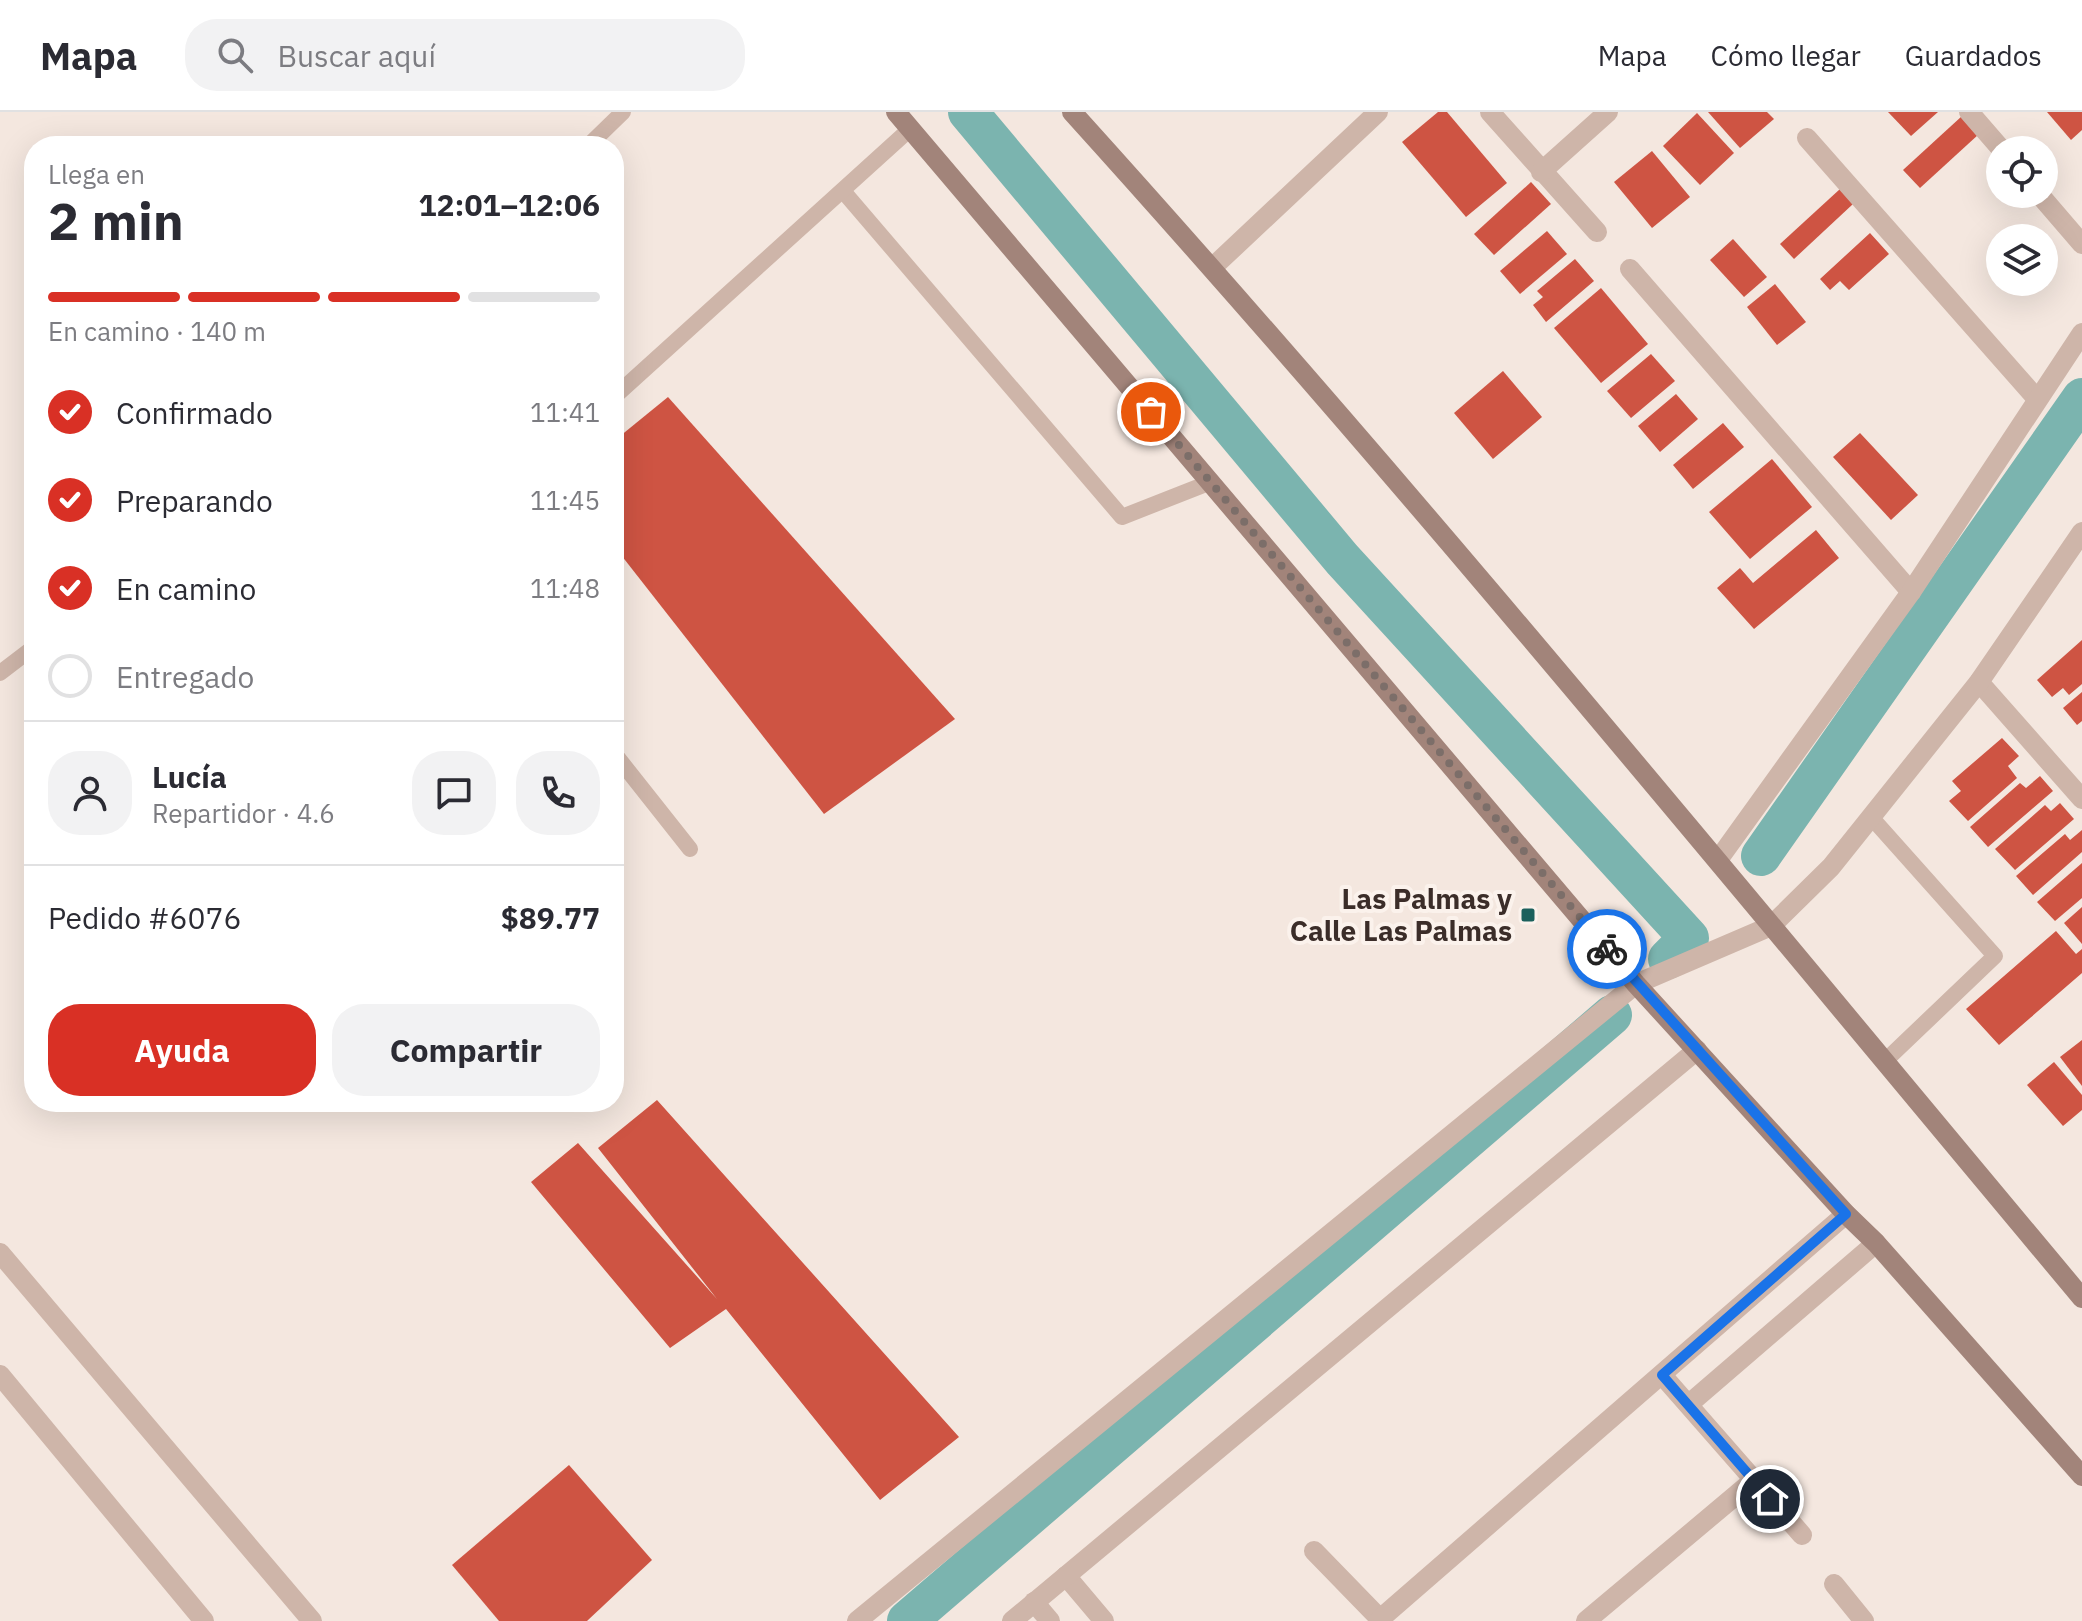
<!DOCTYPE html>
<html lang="es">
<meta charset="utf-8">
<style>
:root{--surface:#fff;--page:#f2f2f3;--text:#2b2b33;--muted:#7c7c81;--line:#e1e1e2;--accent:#d93025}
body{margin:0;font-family:"IBM Plex Sans",sans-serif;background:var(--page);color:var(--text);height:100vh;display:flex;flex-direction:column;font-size:30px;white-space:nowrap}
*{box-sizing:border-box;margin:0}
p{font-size:26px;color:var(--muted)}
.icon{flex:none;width:44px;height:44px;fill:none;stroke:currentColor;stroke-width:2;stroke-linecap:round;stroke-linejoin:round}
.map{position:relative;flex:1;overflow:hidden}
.sheet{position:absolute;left:24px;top:24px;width:600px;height:976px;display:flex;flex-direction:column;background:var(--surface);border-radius:32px;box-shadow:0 8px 32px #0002}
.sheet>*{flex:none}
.fabs{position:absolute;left:1986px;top:24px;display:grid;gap:16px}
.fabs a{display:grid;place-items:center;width:72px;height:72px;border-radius:50%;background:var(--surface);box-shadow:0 8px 32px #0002;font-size:40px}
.pin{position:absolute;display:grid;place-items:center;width:68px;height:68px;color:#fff;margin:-34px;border:4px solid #fff;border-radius:50%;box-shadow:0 2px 8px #0007}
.courier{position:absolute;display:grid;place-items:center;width:80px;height:80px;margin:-40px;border:6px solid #1a73e8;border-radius:50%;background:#fff;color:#222;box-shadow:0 2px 10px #0007}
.headline em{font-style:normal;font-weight:800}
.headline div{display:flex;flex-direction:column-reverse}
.headline{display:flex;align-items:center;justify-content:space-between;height:136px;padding:0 24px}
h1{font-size:52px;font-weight:800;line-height:60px}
.bar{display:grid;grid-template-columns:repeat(4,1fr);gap:12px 8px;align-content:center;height:96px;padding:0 24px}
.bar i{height:10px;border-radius:6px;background:var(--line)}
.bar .current{background:var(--accent)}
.bar p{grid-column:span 4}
.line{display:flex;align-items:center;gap:20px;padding:0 24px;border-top:2px solid var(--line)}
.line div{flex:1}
.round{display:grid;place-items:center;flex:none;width:84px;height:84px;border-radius:32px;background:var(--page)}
ol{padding:0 24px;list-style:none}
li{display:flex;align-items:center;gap:24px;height:88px}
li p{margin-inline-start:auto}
li .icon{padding:8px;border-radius:50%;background:var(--accent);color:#fff;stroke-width:4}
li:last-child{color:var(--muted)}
li i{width:44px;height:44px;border:4px solid var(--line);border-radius:50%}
.cta{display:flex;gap:16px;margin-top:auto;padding:16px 24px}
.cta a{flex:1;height:92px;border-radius:32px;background:var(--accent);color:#fff;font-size:32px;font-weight:800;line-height:92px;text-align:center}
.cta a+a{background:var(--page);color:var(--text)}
header{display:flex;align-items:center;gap:48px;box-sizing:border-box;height:112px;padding:0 40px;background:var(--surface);border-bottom:2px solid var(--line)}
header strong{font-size:38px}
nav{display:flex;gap:44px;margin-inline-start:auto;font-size:28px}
.search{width:560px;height:72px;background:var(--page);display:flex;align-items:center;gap:20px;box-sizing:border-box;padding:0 28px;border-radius:32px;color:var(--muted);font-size:30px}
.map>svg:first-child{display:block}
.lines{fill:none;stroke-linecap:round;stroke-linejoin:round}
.canal{stroke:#7bb4af;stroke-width:40}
.building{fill:#ce5443}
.lane{stroke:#ceb5a9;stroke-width:16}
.street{stroke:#ceb5a9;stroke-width:20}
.secondary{stroke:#a2847a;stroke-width:20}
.done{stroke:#7c6e69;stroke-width:8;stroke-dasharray:0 14.4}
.route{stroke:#1a73e8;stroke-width:10}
.poi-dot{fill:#1b605c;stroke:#fbf2ec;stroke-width:3}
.labels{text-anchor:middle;stroke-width:8;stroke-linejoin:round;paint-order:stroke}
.poi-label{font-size:28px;font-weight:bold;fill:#3b2d29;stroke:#fbf2ec;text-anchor:end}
</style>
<header>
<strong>Mapa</strong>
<div class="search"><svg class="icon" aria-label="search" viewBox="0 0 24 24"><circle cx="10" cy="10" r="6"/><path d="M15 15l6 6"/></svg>Buscar aquí</div>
<nav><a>Mapa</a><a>Cómo llegar</a><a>Guardados</a></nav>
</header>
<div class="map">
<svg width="2082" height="1509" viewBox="0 0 2082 1509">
<rect width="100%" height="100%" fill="#f4e7df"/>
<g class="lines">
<g class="canal">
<path d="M968,0L1342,447L1689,826L1668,847"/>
<path d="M1761,744L2082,286"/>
<path d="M907,1509L1612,903"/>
</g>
</g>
<g class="building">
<path d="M1438,0H1447L1507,71L1466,105L1402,30Z"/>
<path d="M1708,0H1767L1774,7L1740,36Z"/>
<path d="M1888,0H1938L1911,24Z"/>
<path d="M2047,0H2082V18L2071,28Z"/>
<path d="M1697,1L1734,41L1700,73L1663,34Z"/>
<path d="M1962,4L1979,22L1920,76L1903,58Z"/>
<path d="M1652,39L1690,85L1652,116L1614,70Z"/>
<path d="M1531,70L1551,92L1494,143L1474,122Z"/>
<path d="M1840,77L1853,92L1794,147L1780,132Z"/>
<path d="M1547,119L1567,142L1520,182L1500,159Z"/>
<path d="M1870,121L1889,142L1849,178L1840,169L1830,178L1820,167Z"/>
<path d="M1733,127L1767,165L1744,185L1710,148Z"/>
<path d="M1575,147L1594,169L1546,210L1533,193L1543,185L1537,179Z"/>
<path d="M1775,172L1806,210L1777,233L1747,195Z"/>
<path d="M1601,176L1648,232L1601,271L1554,216Z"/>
<path d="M1651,242L1675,269L1631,306L1607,279Z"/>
<path d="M1503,259L1542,305L1493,347L1454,301Z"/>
<path d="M1676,282L1698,307L1660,340L1638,314Z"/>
<path d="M668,285L955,607L824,702L614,434V329Z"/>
<path d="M1723,311L1744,335L1693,377L1673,353Z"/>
<path d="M1860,321L1918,383L1891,408L1833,345Z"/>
<path d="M1772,347L1812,395L1750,447L1709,400Z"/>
<path d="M1816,418L1839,446L1754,517L1717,476L1740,456L1753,471Z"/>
<path d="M2082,528V572L2069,583L2063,576L2052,585L2037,568Z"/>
<path d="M2082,580V609L2077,613L2063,596Z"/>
<path d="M2002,626L2019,644L2008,654L2017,666L1968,709L1949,689L1961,679L1952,669Z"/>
<path d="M2040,664L2053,679L1988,735L1970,715L2020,671L2026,676Z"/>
<path d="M2060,691L2074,707L2015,758L1995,737L2045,693L2051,699Z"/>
<path d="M2082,718V740L2033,783L2016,764L2065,722L2070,728Z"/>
<path d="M2082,751V786L2055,809L2037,790Z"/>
<path d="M2082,795V832L2064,811Z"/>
<path d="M2056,819L2076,842L2082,837V861L1999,933L1966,897Z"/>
<path d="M2082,928V974L2060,945Z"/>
<path d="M2054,950L2082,983V998L2063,1014L2027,973Z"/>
<path d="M657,988L959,1325L880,1388L726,1197L670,1236L531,1070L578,1031L717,1187L598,1036Z"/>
<path d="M569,1353L652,1448L587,1509H499L452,1453Z"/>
</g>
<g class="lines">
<g class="lane">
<path d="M588,34L623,0"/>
<path d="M843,79L1122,405L1211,370"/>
<path d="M614,285L910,17"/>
<path d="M0,561L34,535"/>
<path d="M614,641L690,737"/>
<path d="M1871,705L1995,844L1884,950"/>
</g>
<g class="street">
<path d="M1490,0L1597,120"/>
<path d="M1969,0L2002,38"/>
<path d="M1807,26L2037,287"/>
<path d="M1541,60L1608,0"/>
<path d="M2039,82L2082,132"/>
<path d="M1213,155L1378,0"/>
<path d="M1630,157L1911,480"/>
<path d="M1979,570L2082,687"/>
<path d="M1718,748L1911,480L2082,221"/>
<path d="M0,1141L312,1509"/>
<path d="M0,1263L204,1509"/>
<path d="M1689,1292L1876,1131"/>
<path d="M1754,1368L1802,1423"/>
<path d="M1314,1439L1382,1509"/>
<path d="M1066,1464L1104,1509"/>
<path d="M1834,1472L1864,1509"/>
<path d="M1034,1490L1050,1509"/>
<path d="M1380,1507L1846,1102"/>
<path d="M857,1509L1636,872L1771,814L1831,755L1979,570L2082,420"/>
<path d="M1012,1509L1697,938"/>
<path d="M1586,1509L1754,1368L1662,1263"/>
</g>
<g class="secondary">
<path d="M896,0L1636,872L1846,1102L1876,1131L2082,1364"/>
<path d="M1072,0C1420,385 1749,788 2082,1186"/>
</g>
</g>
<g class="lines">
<path class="done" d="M1151,300L1607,837"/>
<path class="route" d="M1607,837L1846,1102L1662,1263L1770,1387"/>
</g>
<rect class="poi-dot" x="1520" y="795" width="16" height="16" rx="4"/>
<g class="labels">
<g class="poi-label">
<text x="1512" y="797">Las Palmas y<tspan x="1512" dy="32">Calle Las Palmas</tspan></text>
</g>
</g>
</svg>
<div class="fabs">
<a><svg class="icon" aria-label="locate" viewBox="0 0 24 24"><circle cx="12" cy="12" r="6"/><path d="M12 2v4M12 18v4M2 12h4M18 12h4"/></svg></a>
<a><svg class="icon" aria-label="layers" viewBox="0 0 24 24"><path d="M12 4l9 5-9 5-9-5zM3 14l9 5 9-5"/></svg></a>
</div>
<div class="pin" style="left:1151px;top:300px;background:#ea580c"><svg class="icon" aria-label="bag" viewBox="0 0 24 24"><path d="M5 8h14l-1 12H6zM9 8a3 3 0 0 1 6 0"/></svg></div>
<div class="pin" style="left:1770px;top:1387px;background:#1f2937"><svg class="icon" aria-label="home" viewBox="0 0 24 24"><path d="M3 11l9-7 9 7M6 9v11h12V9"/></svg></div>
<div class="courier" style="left:1607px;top:837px"><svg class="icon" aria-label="bike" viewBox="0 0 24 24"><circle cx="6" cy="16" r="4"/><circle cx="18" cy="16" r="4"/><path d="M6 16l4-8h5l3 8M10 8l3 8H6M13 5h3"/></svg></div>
<section class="sheet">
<div class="headline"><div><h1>2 min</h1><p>Llega en</p></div><em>12:01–12:06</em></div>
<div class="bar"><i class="current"></i><i class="current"></i><i class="current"></i><i></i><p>En camino · 140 m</p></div>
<ol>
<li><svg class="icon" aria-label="check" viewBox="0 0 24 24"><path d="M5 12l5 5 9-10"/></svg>Confirmado<p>11:41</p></li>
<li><svg class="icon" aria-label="check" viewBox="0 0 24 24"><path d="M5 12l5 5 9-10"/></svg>Preparando<p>11:45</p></li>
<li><svg class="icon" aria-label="check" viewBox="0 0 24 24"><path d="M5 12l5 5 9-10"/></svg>En camino<p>11:48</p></li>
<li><i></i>Entregado</li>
</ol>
<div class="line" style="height:144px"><a class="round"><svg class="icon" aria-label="person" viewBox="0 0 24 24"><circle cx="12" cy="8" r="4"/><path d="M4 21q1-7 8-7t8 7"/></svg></a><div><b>Lucía</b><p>Repartidor · 4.6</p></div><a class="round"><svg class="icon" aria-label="chat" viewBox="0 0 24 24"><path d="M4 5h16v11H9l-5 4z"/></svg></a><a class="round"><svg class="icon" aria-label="phone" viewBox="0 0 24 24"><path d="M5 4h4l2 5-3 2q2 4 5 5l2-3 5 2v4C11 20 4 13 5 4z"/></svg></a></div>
<div class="line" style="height:104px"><div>Pedido #6076</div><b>$89.77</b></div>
<div class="cta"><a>Ayuda</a><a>Compartir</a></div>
</section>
</div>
